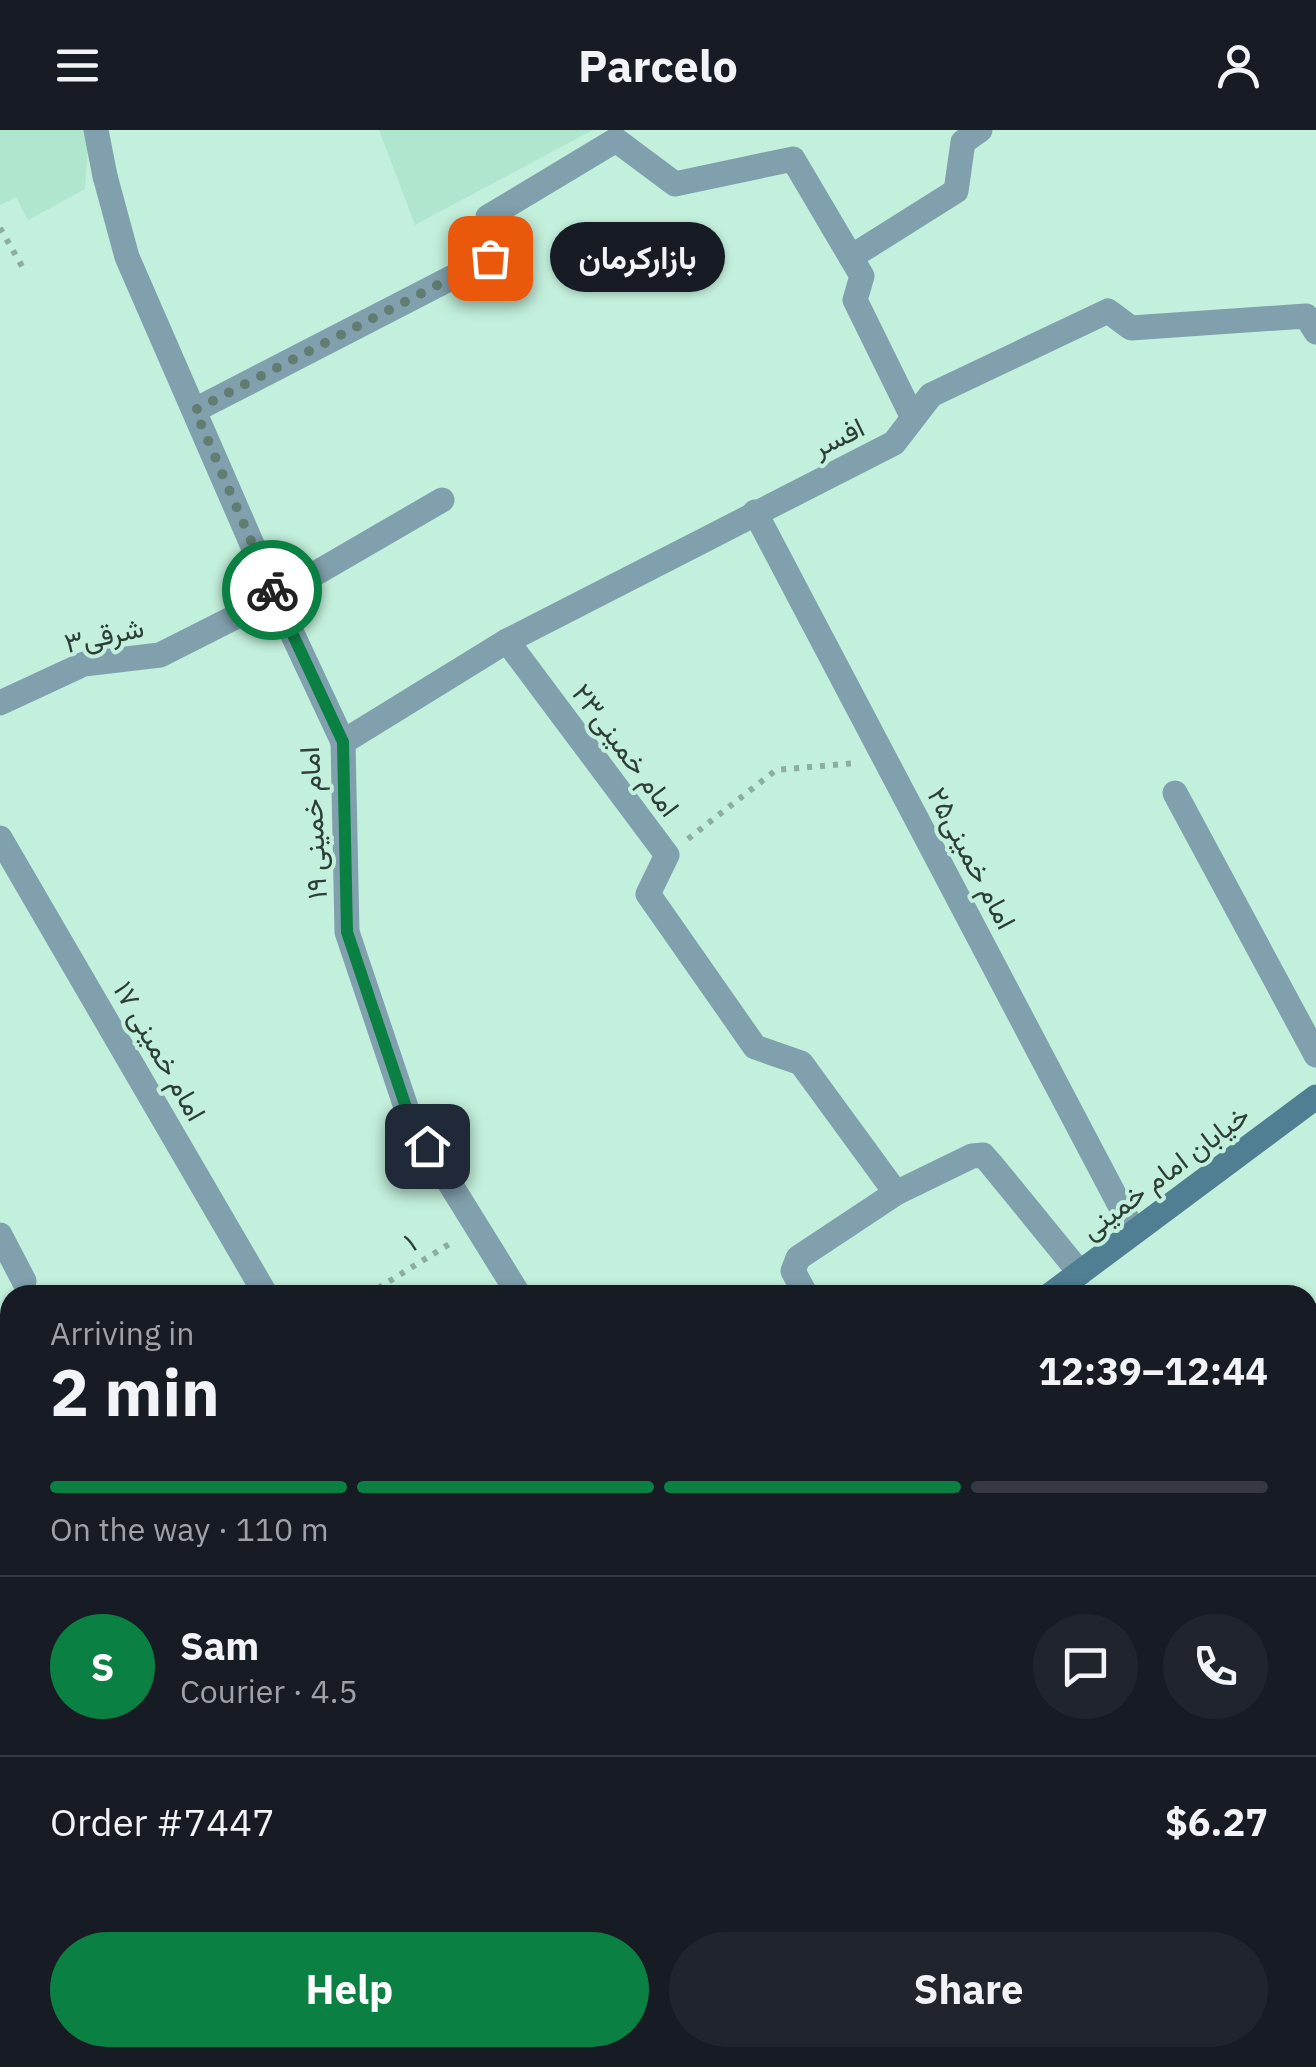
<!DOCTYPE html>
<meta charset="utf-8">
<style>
:root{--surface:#171b24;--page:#20242c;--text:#f1f3f6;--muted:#9ea1a6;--line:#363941;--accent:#0b8043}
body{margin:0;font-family:"IBM Plex Sans",Vazirmatn,sans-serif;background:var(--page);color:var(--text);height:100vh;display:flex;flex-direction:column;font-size:38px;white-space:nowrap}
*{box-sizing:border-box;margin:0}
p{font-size:32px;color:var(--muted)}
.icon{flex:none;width:55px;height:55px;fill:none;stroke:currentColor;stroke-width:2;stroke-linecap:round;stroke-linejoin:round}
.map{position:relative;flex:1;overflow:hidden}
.side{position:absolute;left:0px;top:1155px;width:1318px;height:782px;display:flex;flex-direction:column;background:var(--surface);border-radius:30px 30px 0 0;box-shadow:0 2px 8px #0004}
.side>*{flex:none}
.pin{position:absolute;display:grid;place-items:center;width:85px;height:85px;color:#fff;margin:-42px;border-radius:20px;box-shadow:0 5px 15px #0006}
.courier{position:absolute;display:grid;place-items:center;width:100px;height:100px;margin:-50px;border:8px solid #0b8043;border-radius:50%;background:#fff;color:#222;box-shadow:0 2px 12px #0007}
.bubble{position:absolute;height:70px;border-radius:35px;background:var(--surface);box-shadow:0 2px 8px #0004;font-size:32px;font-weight:700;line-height:70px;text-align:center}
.head em{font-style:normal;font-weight:700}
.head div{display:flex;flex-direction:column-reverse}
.head{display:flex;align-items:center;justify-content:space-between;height:170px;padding:0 50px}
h1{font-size:65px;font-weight:700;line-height:75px}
.bar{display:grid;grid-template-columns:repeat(4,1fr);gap:15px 10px;align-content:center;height:120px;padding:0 50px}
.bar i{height:12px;border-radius:8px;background:var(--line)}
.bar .current{background:var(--accent)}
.bar p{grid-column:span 4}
.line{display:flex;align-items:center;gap:25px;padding:0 50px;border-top:2px solid var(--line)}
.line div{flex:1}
.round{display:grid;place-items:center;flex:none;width:105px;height:105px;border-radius:52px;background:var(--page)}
.cta{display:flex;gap:20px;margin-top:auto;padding:20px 50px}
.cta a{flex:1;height:115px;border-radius:60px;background:var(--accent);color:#fff;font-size:40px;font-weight:700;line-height:115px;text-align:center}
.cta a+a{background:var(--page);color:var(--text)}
header{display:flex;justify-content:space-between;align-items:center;height:130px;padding:0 50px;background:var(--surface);font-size:45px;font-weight:700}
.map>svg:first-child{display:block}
.built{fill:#b0e5ce}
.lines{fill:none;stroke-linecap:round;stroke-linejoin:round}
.path{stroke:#8bae9e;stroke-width:6;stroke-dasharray:5 8;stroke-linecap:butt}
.pedestrian{stroke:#81a0ad;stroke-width:25}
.minor{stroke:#81a0ad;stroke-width:25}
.secondary{stroke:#507e92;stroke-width:25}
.done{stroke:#617c70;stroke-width:10;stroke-dasharray:0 18}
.route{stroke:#0b8043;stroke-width:12}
.labels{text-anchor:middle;stroke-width:8;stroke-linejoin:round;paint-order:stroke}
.street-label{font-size:28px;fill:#2c3e36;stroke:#c3f0dc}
</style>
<header><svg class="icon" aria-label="menu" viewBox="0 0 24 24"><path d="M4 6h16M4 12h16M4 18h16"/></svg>Parcelo<svg class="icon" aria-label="person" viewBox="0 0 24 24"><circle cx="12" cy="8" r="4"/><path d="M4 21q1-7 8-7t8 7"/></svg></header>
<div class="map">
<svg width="1316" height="1937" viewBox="0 0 1316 1937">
<rect width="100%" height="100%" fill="#c3f0dc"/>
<g class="built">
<path d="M0,0H89L85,59L28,90L16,67L0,75Z"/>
<path d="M379,0H593L415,95Z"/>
</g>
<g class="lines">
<g class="path">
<path d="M0,98L23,138"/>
<path d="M688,709L776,640L856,633"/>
<path d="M367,1165L451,1113"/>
</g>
<path class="pedestrian" d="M96,0L105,46"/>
<g class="minor">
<path d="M105,46L127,127L275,467L343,612L347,802L410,989L519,1165"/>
<path d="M851,127L956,61L963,12L980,0"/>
<path d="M195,280L490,128L488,87L616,10L675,54L793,29L862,146L855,170L913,288"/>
<path d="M755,382L1134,1102"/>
<path d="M507,511L667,725L648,764L755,917L801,933L896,1063"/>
<path d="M0,573L84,534L160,525L275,467L442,370"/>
<path d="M343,612L507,511L894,313L931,265L1108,181L1131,198L1306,186L1316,202"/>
<path d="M1175,663L1316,925"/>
<path d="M0,708L266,1165"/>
<path d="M0,1105L24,1151"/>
<path d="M806,1165L793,1141L798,1128L896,1063L972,1026L983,1025L991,1034L1080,1143"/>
<path d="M1308,1387L1316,1380"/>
<path d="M0,1453L10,1464"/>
<path d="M1308,1486L1316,1497"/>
<path d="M1308,1785L1316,1780"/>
<path d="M767,1928L773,1937"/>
<path d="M1077,1937L1092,1928"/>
</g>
<g class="secondary">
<path d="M1050,1165L1316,967"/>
<path d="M156,1928L159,1937"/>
<path d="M239,1928L243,1937"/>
<path d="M13,1937L26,1928"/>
</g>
</g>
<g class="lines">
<path class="done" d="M272,460L195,280L490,128"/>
<path class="route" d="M272,460L343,612L347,802L410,989L427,1016"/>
</g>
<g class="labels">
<g class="street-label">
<text transform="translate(838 307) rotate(-26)" y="10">افسر</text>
<text transform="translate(104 505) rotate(-12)" y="10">شرقی۳</text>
<text transform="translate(626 620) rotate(53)" y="10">امام خمینی۲۳</text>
<text transform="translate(313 693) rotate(-93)" y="10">امام خمینی ۱۹</text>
<text transform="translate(972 728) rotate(62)" y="10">امام خمینی۲۵</text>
<text transform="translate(160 921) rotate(60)" y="10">امام خمینی ۱۷</text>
<text transform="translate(1165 1042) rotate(-37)" y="10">خیابان امام خمینی</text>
<text transform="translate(410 1112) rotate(-32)" y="10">۱</text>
</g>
</g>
</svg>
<div class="pin" style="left:490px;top:128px;background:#ea580c"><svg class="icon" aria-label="bag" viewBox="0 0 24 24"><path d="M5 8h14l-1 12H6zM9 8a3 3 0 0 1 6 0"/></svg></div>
<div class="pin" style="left:427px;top:1016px;background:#1f2937"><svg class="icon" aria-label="home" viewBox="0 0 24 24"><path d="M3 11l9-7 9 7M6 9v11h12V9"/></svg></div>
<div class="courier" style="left:272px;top:460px"><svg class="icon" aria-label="bike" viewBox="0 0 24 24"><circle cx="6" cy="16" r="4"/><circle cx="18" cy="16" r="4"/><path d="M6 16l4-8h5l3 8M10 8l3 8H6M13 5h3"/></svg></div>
<div class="bubble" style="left:550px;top:92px;width:175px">بازارکرمان</div>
<section class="side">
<div class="head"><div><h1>2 min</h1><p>Arriving in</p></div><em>12:39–12:44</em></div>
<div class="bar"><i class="current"></i><i class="current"></i><i class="current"></i><i></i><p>On the way · 110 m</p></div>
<div class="line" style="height:180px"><b class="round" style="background:var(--accent);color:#fff">S</b><div><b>Sam</b><p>Courier · 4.5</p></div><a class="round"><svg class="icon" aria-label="chat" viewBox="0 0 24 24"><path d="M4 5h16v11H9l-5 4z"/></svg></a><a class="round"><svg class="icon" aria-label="phone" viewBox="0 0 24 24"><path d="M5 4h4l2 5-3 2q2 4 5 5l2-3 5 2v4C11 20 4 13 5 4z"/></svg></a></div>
<div class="line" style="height:130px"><div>Order #7447</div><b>$6.27</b></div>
<div class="cta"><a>Help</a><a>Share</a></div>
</section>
</div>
